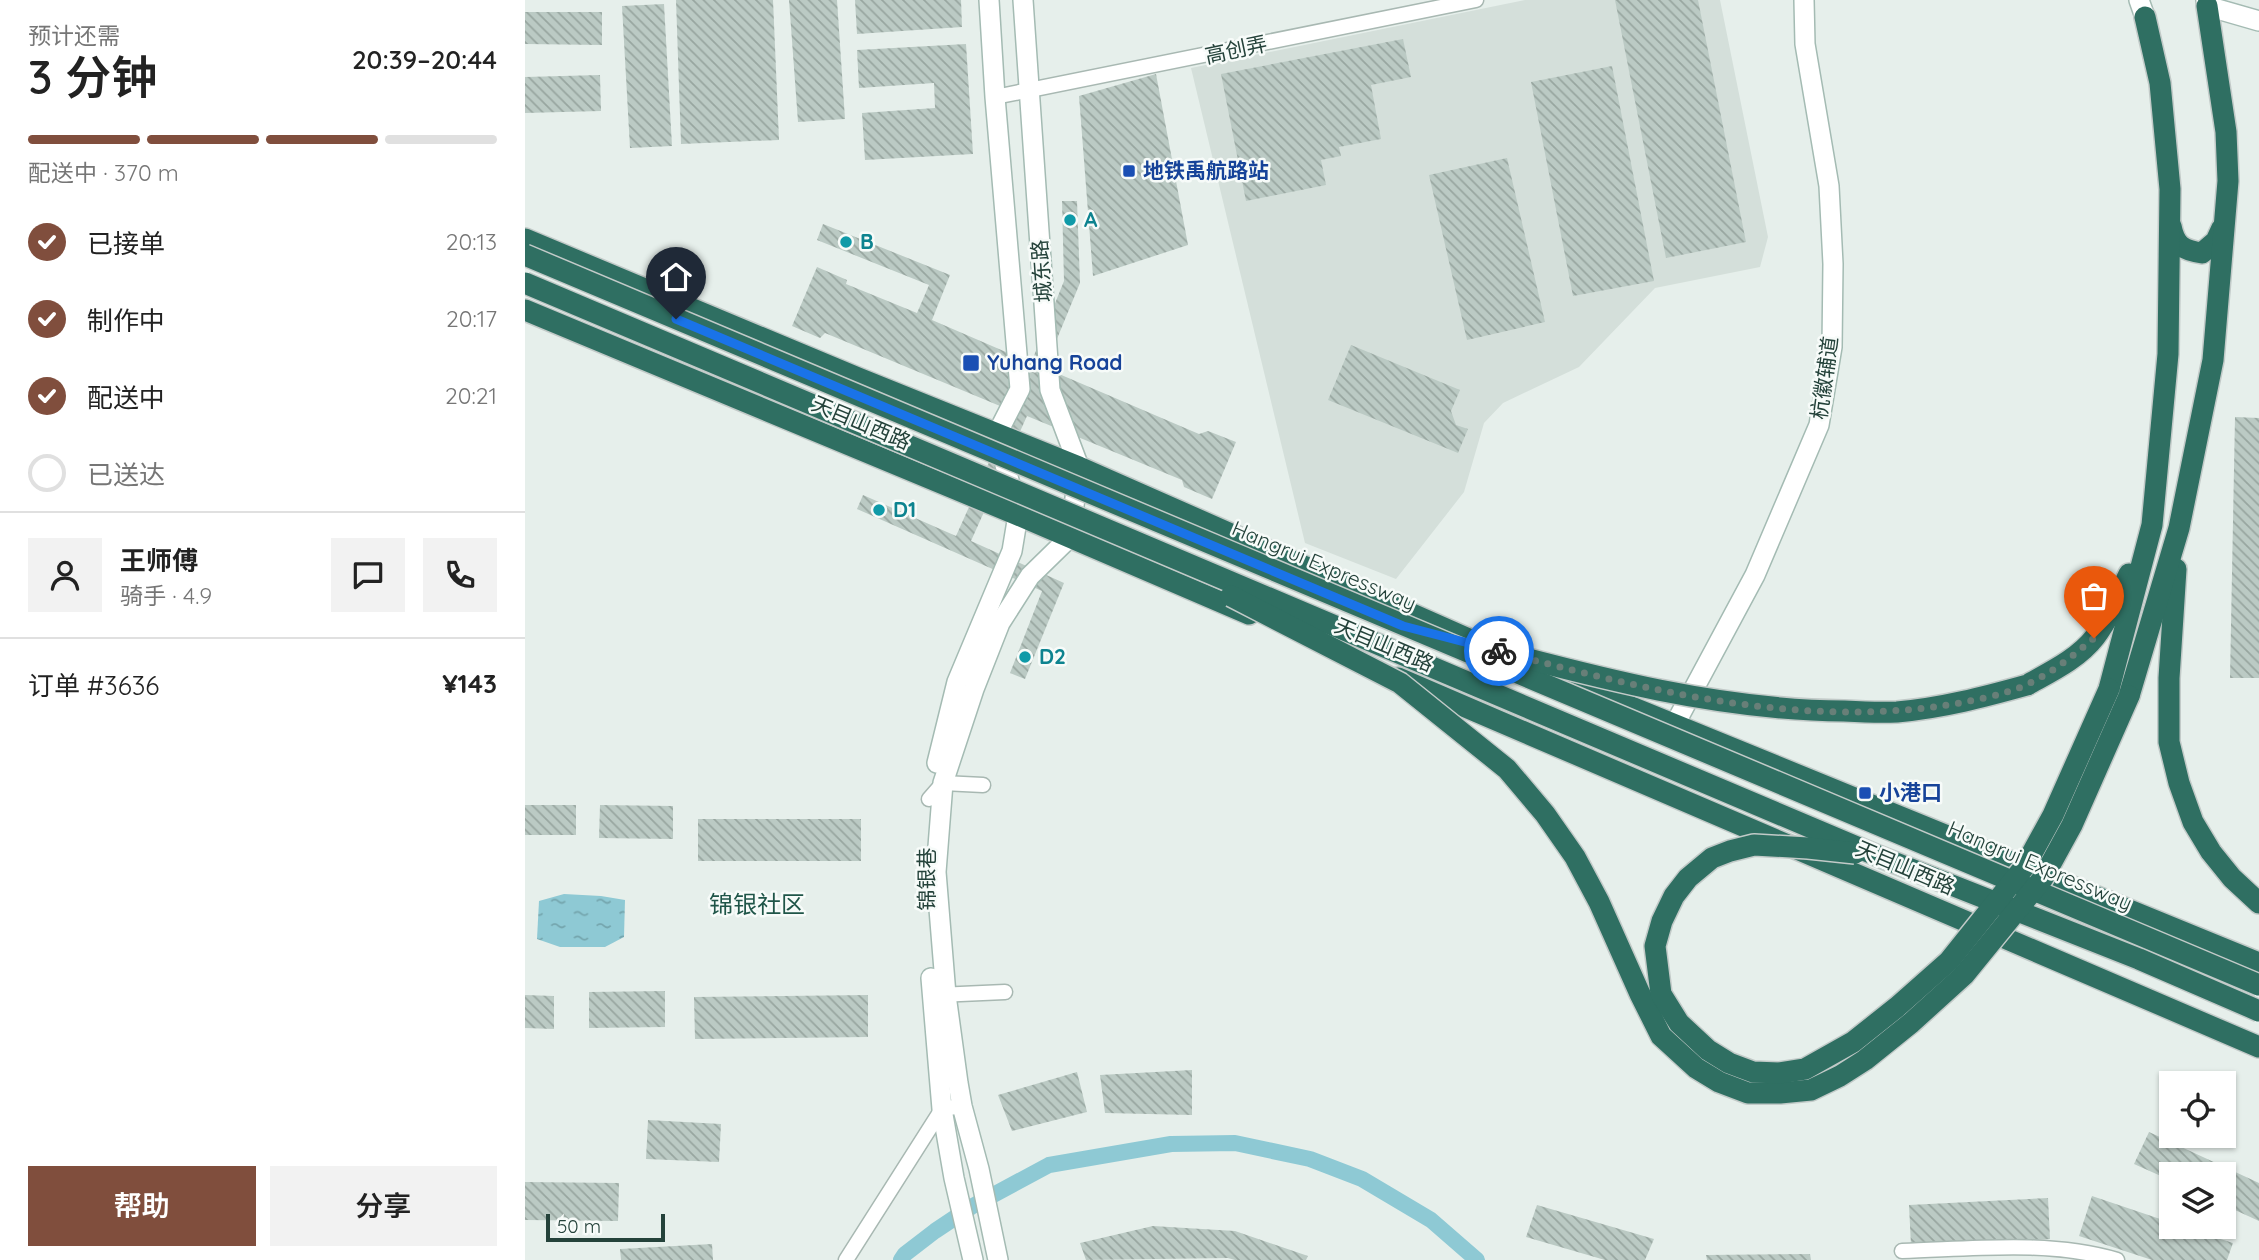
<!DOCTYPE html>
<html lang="zh">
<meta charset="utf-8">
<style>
:root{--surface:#fff;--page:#f2f2f2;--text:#222;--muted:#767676;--line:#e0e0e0;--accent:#804e3d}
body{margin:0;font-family:Quicksand,"Noto Sans SC",sans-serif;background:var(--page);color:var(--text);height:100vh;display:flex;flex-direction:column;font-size:26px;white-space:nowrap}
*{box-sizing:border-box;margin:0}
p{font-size:23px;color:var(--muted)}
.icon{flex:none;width:38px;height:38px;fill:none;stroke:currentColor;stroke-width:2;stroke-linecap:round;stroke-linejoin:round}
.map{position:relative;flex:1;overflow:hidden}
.panel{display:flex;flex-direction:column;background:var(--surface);width:525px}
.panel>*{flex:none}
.controls{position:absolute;left:1634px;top:1071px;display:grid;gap:14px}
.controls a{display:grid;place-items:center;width:77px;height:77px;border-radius:0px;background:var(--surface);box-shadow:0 2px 5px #0004;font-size:35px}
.scale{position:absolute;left:21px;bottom:18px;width:119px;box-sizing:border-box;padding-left:7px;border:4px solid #24423a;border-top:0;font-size:19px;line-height:24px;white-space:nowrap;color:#24423a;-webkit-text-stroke:5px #f7fbf9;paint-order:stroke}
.pin{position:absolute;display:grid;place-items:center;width:60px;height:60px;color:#fff;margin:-72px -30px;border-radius:50% 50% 50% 0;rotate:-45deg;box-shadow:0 0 7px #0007}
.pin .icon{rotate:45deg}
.courier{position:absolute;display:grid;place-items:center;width:70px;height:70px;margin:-35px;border:5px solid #1a73e8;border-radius:50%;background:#fff;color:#222;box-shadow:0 2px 9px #0007}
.head em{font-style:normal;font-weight:600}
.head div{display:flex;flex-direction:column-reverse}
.head{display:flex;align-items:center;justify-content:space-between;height:119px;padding:0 28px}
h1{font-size:46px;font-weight:600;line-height:52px}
.bar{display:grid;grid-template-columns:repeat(4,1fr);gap:10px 7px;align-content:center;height:84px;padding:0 28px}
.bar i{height:9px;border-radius:5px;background:var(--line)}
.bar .active{background:var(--accent)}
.bar p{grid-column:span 4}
.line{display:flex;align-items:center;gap:18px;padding:0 28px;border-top:2px solid var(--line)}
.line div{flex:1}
.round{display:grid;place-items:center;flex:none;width:74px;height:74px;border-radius:0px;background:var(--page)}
ol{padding:0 28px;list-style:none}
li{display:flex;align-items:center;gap:21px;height:77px}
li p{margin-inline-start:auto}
li .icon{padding:7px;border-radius:50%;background:var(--accent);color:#fff;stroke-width:4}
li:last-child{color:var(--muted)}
li i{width:38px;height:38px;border:4px solid var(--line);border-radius:50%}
.button{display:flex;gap:14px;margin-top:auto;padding:14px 28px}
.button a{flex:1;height:80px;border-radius:0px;background:var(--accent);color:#fff;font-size:28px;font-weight:600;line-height:80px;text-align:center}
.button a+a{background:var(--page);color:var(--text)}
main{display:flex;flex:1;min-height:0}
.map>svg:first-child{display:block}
.built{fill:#d4dfda}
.water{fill:url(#water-ripples)}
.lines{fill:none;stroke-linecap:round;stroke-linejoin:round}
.canal{stroke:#8ec9d4;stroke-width:16}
.building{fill:url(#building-back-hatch)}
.street-casing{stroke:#a8b8b2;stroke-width:17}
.secondary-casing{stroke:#a4bbb3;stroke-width:22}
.highway-casing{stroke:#c2cac8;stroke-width:24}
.street{stroke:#fff;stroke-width:14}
.secondary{stroke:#fff;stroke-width:19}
.highway{stroke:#2f6f62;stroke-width:21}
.highway-bridge-casing{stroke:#c2cac8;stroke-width:24;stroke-linecap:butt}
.highway-bridge{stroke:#2f6f62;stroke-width:21}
.done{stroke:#687f78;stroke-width:7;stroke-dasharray:0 12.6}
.route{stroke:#1a73e8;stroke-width:9}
.transit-dot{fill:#1a4fb4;stroke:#f7fbf9;stroke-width:2.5}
.culture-dot{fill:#0f9aa8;stroke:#f7fbf9;stroke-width:2.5}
.labels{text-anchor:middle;stroke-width:5;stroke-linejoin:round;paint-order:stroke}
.street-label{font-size:21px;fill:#24423a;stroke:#f7fbf9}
.transit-label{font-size:21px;font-weight:bold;fill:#164399;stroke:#f7fbf9;text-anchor:start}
.culture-label{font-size:21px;font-weight:bold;fill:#0d838f;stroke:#f7fbf9;text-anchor:start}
.quarter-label{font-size:24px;fill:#1f5548;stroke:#f7fbf9}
</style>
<main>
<section class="panel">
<div class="head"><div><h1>3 分钟</h1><p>预计还需</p></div><em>20:39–20:44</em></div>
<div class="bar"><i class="active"></i><i class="active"></i><i class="active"></i><i></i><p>配送中 · 370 m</p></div>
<ol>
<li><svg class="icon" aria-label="check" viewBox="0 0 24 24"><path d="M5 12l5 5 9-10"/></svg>已接单<p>20:13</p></li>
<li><svg class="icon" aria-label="check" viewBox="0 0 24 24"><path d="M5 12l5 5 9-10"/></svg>制作中<p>20:17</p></li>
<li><svg class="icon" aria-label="check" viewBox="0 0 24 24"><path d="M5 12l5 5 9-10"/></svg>配送中<p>20:21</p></li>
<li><i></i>已送达</li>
</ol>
<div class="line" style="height:126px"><a class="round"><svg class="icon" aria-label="person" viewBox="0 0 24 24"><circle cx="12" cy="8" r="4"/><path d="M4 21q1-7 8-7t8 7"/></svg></a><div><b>王师傅</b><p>骑手 · 4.9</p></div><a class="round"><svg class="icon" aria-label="chat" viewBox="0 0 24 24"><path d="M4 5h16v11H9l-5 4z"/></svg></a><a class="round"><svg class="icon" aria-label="phone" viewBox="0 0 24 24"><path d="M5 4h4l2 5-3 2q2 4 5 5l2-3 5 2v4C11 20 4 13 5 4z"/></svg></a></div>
<div class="line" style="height:91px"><div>订单 #3636</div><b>¥143</b></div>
<div class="button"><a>帮助</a><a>分享</a></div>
</section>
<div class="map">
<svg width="1734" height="1260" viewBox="0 0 1734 1260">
<defs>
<pattern id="water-ripples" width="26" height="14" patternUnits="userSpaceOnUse" patternTransform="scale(1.75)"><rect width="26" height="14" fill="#8ec9d4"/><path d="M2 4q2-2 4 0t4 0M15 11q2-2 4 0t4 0" fill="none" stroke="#74a5ad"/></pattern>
<pattern id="building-back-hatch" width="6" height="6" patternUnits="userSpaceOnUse" patternTransform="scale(1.75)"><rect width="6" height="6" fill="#bbcac4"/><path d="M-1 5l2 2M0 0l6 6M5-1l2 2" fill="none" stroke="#98a6a0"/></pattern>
</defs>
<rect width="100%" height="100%" fill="#e6efeb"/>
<path class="built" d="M1000,0H1195L1243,237L1235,267L1130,288L1054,367L978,403L959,423L939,492L871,579L780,543L666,68Z"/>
<path class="water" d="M39,894L76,896L100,900L99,937L80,947H35L12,939L14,901Z"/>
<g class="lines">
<path class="canal" d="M376,1260L380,1254L410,1231L446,1207L524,1165L646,1144L710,1143L785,1159L837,1179L906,1220L952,1260"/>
</g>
<g class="building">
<path d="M151,0H248L254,140L156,144Z"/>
<path d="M264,0H312L320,119L273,122Z"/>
<path d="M330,0H436L437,27L332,34Z"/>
<path d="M1090,0H1173L1221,242L1141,258Z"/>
<path d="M139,4L147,146L105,148L97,6Z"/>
<path d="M0,12H77V45L0,44Z"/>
<path d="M878,39L886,77L846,85L856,139L814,147L816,156L796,160L801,185L721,201L696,74Z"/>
<path d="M441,44L448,154L340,160L337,113L410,108L409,83L334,88L332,50Z"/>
<path d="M1087,66L1129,281L1048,296L1006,82Z"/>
<path d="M631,74L663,245L568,276L554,96Z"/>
<path d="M75,75L76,111L0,113V77Z"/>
<path d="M982,158L1020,322L942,340L904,175Z"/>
<path d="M537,201H552L555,283L520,368L674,434L683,431L711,442L687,499L659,487L657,480L502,416L446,541L539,583L500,679L485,673L517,591L332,509L338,495L431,536L487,411L300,333L295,338L267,326L292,267L322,280L321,284L392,313L404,285L292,240L298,224L425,275L407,320L506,363L539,281Z"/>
<path d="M826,345L935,390L926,411L931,425L943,429L933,453L803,400Z"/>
<path d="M1710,417L1734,418V678H1705Z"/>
<rect x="0" y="805" width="51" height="30"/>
<path d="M75,805L148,806V839L74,838Z"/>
<rect x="173" y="819" width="163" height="42"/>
<path d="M140,991V1027L64,1028V992Z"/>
<path d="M0,995L29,996V1029L0,1028Z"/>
<path d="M343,995V1037L170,1039L169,997Z"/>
<path d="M667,1070V1115L580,1113L575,1075Z"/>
<path d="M552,1072L562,1112L487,1131L473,1095Z"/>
<path d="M123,1120L196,1124L194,1162L121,1159Z"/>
<path d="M1624,1132L1734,1183V1221L1699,1205V1174H1647V1181L1609,1164Z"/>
<path d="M0,1182L94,1183L93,1221L0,1220Z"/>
<path d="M1567,1196L1647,1223V1227H1658L1708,1243L1702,1260H1627L1554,1236Z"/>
<path d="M1523,1198L1525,1239L1386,1246L1384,1205Z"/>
<path d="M1012,1205L1129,1239L1120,1260H1080L1001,1237Z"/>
<path d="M628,1226L710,1231L783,1256L781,1260H710L703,1258L561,1260L555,1243Z"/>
<path d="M187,1244L188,1260H96L95,1249Z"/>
<path d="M1285,1254L1286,1260H1182L1181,1255Z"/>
</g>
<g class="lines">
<defs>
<g id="street">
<path d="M470,97L951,0"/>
<path d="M404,799L418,783L458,785"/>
<path d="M413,995L480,992"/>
<path d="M1377,1251C1447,1249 1524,1240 1592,1260"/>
<path d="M321,1260L417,1109L437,1106"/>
</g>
<g id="secondary">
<path d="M1614,0L1620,17"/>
<path d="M1681,0L1682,6L1734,21"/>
<path d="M1150,724L1230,575L1294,425L1307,347L1308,264L1304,186L1280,44L1279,0"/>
<path d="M412,763L432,682L487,551L493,515L472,434L495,389L470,97L464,0"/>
<path d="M406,978L417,1109L429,1178L448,1260"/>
<path d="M473,1260L454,1169L437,1106L433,1083L421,995L411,872L418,783L449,689L475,623L505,576L545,537L554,467L525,390L498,0"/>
</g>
<g id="highway">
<path d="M1646,226C1650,246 1658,250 1677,253L1691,241L1697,228"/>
<path d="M0,239L333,378L554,467L971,651"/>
<path d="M0,310L493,515L724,614"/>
<path d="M1651,569L1644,678V742L1654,783L1668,822L1686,852L1707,878L1734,903"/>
<path d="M1013,669L1734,963"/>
<path d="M873,678L1734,1047"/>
<path d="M1502,685C1525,672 1553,659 1570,637C1584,619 1594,595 1604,574"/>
<path d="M1584,689L1627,525L1643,354L1645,189L1635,83L1620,17"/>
<path d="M1604,696L1654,528L1688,360L1703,181L1701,132L1682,6"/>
</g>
</defs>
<use href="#street" class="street-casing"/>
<use href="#secondary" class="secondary-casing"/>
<use href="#highway" class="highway-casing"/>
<use href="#street" class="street"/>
<use href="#secondary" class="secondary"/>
<use href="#highway" class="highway"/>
<defs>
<g id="highway-bridge">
<path d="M0,255L1734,985"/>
<path d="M0,283L1353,856L1614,959L1734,1011"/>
<path d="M706,596L875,683L982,769L1020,814L1050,857L1074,902L1115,994L1136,1036L1171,1068L1194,1082L1223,1093H1255L1286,1090L1315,1076L1340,1060L1386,1023L1439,975L1518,878L1547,825L1604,696"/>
<path d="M954,646C1073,678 1194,710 1319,711C1336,712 1355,713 1372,712C1417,708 1459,697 1502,685"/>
<path d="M1330,853L1283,848L1229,845L1205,851L1187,858L1163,878L1149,896L1137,921L1130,946L1136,994L1154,1023L1183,1050L1204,1063L1228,1072L1254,1073L1280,1069L1328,1042L1372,1007L1424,961L1500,866L1528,815L1584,689"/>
</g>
</defs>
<use href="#highway-bridge" class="highway-bridge-casing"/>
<use href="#highway-bridge" class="highway-bridge"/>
</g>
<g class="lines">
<path class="done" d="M974,651C1117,689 1266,727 1416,706C1442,702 1480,695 1503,684C1528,672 1548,656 1569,638"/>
<path class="route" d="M151,319L878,626L974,651"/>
</g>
<g class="transit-dot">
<rect x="597" y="164" width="14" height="14" rx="3.5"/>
<rect x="437" y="354" width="18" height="18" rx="3.5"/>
<rect x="1333" y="786" width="14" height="14" rx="3.5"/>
</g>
<g class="culture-dot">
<circle cx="545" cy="220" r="7"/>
<circle cx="321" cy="242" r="7"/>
<circle cx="354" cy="510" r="7"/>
<circle cx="500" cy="657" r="7"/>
</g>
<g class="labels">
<g class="street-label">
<text transform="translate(711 50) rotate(-12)" y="7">高创弄</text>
<text transform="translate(517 271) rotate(-94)" y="7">城东路</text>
<text transform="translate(1300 378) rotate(-82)" y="7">杭徽辅道</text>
<text transform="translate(336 423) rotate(23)" y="7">天目山西路</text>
<text transform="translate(799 566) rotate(23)" y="7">Hangrui Expressway</text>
<text transform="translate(859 645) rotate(23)" y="7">天目山西路</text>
<text transform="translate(1515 866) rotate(23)" y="7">Hangrui Expressway</text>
<text transform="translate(1380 868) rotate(23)" y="7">天目山西路</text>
<text transform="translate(402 879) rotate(-90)" y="7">锦银巷</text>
</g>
<g class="transit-label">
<text x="618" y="178">地铁禹航路站</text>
<text x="462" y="370">Yuhang Road</text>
<text x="1354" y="800">小港口</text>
</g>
<g class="culture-label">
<text x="559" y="227">A</text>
<text x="335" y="249">B</text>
<text x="368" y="517">D1</text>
<text x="514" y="664">D2</text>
</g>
<g class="quarter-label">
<text x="232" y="913">锦银社区</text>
</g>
</g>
</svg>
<div class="controls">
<a><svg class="icon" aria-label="locate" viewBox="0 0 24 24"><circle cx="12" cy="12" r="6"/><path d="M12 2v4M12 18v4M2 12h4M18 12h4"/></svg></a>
<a><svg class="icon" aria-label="layers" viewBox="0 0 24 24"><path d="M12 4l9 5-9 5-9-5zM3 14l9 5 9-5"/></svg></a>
</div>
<div class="scale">50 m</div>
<div class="pin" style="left:1569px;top:638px;background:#ea580c"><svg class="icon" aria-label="bag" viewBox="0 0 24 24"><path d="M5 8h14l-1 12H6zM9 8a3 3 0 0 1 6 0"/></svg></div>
<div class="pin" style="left:151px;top:319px;background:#1f2937"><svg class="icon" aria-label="home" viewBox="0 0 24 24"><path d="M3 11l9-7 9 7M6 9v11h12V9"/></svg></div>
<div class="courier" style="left:974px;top:651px"><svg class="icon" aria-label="bike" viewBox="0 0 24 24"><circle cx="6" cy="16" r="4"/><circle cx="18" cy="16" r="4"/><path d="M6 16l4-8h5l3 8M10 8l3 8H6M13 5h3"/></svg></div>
</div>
</main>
